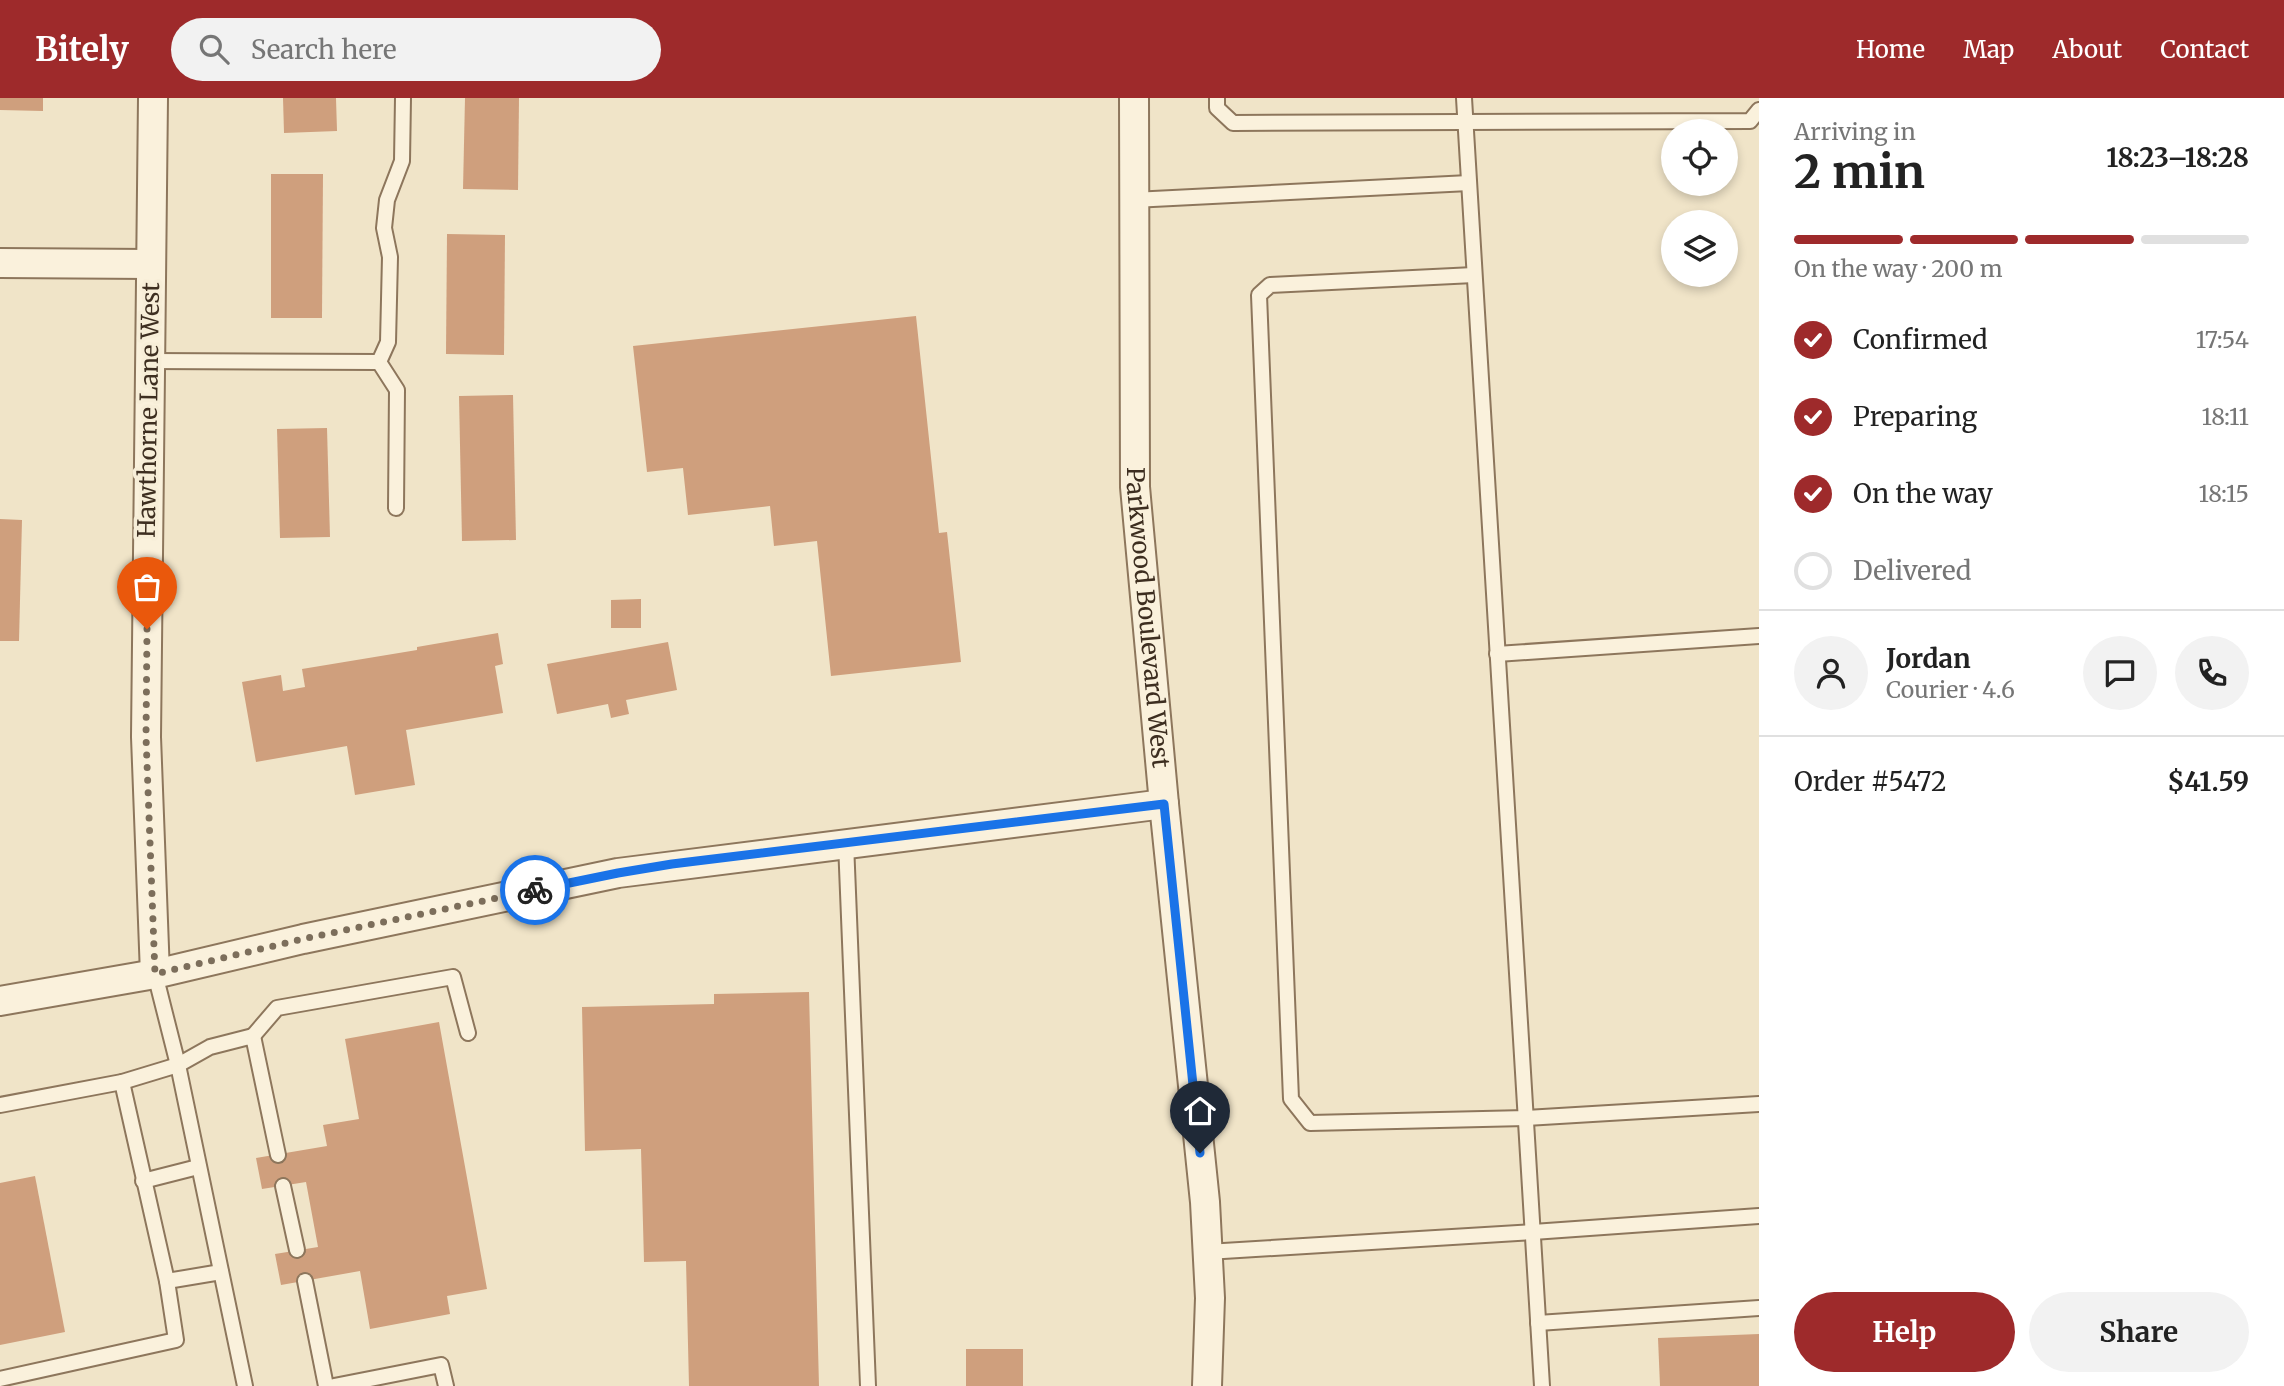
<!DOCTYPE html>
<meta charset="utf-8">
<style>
:root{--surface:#fff;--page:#f2f2f2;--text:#222;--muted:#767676;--line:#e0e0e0;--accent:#9e2a2b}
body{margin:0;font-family:Merriweather,serif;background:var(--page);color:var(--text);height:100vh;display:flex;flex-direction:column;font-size:26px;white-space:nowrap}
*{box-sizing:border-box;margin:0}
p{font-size:23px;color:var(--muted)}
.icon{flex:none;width:38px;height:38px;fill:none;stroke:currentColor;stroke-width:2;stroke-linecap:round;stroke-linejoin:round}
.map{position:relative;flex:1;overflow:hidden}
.details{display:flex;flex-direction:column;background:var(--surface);width:525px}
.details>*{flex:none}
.buttons{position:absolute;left:1661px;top:21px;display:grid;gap:14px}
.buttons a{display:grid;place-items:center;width:77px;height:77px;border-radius:50%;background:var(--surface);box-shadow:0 4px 10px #0003;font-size:35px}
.pin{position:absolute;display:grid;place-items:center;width:60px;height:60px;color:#fff;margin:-72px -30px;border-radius:50% 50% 50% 0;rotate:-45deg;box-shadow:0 0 7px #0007}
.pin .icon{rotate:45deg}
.courier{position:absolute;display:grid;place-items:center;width:70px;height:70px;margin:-35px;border:5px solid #1a73e8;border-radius:50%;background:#fff;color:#222;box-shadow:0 2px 9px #0007}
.summary em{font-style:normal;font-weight:700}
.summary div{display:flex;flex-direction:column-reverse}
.summary{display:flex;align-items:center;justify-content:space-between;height:119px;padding:0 35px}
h1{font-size:46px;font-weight:700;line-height:52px}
.bar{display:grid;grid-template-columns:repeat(4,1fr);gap:10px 7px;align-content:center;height:84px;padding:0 35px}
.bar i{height:9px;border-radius:5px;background:var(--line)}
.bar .active{background:var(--accent)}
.bar p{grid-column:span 4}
.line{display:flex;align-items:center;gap:18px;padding:0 35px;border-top:2px solid var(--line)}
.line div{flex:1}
.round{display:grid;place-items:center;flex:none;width:74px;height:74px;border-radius:37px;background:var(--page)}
ol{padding:0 35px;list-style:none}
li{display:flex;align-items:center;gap:21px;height:77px}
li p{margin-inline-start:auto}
li .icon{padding:7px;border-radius:50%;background:var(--accent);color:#fff;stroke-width:4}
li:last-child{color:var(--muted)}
li i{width:38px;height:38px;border:4px solid var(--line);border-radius:50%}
.button{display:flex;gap:14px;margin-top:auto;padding:14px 35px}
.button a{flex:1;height:80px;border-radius:42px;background:var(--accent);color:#fff;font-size:28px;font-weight:700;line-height:80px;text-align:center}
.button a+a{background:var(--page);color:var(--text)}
header{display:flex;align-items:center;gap:42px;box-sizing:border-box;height:98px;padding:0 35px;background:var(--accent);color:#fff}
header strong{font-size:33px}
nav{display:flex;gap:38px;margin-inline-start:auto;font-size:24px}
.search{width:490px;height:63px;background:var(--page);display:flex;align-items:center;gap:18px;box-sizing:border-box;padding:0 24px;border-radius:38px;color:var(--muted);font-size:26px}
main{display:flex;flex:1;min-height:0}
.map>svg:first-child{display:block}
.building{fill:#cf9f7d}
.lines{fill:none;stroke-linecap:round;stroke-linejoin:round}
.lane-casing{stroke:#8d765c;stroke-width:18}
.street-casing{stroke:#8d765c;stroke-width:32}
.lane{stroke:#faf1dc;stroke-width:14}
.street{stroke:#faf1dc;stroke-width:28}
.done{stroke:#7c6e5b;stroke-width:7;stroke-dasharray:0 12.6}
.route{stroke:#1a73e8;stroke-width:9}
.labels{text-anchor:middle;stroke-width:7;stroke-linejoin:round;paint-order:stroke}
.street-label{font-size:24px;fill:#3d2e20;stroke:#f7eed8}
</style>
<header>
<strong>Bitely</strong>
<div class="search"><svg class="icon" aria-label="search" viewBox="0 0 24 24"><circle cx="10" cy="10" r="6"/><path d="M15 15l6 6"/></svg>Search here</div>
<nav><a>Home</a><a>Map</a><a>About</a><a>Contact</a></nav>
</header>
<main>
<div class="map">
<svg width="1759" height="1288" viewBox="0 0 1759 1288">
<rect width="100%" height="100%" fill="#f0e4c8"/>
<g class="building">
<path d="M0,0H43V13L0,12Z"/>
<path d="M283,0H336L337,33L284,35Z"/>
<path d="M465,0H519L518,92L463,91Z"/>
<path d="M271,76H323L322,220H271Z"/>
<path d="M447,136L505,137L504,257L446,256Z"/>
<path d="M916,218L939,435L947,434L961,564L831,578L817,443L774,448L770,408L688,417L683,370L647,374L633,248Z"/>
<path d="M513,297L516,442L462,443L459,298Z"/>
<path d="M327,330L330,439L280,440L277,331Z"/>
<path d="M0,421L22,422L19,543H0Z"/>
<path d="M641,501V530H611V502Z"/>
<path d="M498,535L503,566L495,568L503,615L406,632L415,687L355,697L347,648L256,664L242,584L281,577L283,593L305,589L302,571L417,552V549Z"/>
<path d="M668,544L677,592L626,602L629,616L611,620L608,606L557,616L547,566Z"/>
<path d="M809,894L819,1288H689L686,1163L644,1164L641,1051L585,1053L582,909L714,906V896Z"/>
<path d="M439,924L487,1191L447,1198L450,1216L370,1231L360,1173L281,1187L275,1156L318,1149L306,1084L262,1091L256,1060L327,1048L323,1027L359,1021L345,941Z"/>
<path d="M35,1078L65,1234L0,1247V1085Z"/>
<path d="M1759,1236V1288H1660L1658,1240Z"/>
<rect x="966" y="1251" width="57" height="37"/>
</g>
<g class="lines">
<defs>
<g id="lane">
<path d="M1217,0V10L1233,25L1750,23L1759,12"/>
<path d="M1464,0L1542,1288"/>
<path d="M1133,102L1469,85"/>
<path d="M1474,177L1270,187L1259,197L1291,1001L1310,1025L1526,1020L1759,1006"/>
<path d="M150,263L379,264L397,292L396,410"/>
<path d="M379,264L388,244L390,159L384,130L387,102L402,63L403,0"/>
<path d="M1497,556L1759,538"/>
<path d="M846,745L868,1288"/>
<path d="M155,876L178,967L245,1288"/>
<path d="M253,938L277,910L453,879L468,935"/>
<path d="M0,1007L122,984L178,967L210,949L253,938L278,1057"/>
<path d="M143,1083L198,1069"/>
<path d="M283,1088L297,1152"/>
<path d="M1207,1154L1533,1134L1759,1118"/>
<path d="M167,1183L221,1174"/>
<path d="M305,1183L326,1288"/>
<path d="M1538,1225L1759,1210"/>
<path d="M0,1281L176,1242L167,1183L122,984"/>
<path d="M334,1288L441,1267L446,1288"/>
</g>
<g id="street">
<path d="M153,0L146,639L155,876"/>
<path id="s1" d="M1134,0L1135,389L1164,706L1205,1104L1210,1200L1207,1288"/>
<path d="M0,165L151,166"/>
<path d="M0,903L155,876L303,841L618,775L1164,706"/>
</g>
</defs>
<use href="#lane" class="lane-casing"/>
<use href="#street" class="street-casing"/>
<use href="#lane" class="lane"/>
<use href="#street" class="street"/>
</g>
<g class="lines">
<path class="done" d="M147,531L146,639L155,876L303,841L535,792"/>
<path class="route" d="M535,792L618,775L672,766L1164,706L1200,1055"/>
</g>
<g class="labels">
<g class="street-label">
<text transform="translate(149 312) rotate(-89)" y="8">Hawthorne Lane West</text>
<text dy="8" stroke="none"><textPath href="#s1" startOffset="520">Parkwood Boulevard West</textPath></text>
</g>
</g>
</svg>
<div class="buttons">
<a><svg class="icon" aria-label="locate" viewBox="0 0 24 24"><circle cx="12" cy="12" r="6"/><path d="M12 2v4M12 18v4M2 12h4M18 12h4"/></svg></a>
<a><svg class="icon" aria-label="layers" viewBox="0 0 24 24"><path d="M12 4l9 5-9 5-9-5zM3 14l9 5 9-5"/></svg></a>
</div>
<div class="pin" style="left:147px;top:531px;background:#ea580c"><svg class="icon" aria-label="bag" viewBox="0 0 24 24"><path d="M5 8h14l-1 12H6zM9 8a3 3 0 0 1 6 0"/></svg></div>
<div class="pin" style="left:1200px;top:1055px;background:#1f2937"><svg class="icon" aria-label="home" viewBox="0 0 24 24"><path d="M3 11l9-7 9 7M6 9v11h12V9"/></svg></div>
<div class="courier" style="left:535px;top:792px"><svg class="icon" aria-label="bike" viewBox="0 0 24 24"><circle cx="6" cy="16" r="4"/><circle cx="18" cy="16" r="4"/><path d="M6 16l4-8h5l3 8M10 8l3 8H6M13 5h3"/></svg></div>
</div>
<section class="details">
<div class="summary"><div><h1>2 min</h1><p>Arriving in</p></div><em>18:23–18:28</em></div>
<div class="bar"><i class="active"></i><i class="active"></i><i class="active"></i><i></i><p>On the way · 200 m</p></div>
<ol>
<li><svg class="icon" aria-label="check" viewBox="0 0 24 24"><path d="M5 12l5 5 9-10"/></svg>Confirmed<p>17:54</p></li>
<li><svg class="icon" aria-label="check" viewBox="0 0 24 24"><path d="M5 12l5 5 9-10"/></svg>Preparing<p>18:11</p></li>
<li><svg class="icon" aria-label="check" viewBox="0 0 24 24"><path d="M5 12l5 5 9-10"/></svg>On the way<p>18:15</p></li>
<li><i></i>Delivered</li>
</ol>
<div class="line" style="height:126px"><a class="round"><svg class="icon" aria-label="person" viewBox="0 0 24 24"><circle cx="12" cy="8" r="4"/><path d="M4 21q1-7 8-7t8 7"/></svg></a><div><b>Jordan</b><p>Courier · 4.6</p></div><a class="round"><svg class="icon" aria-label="chat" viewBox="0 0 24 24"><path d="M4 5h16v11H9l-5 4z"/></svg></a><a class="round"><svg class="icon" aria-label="phone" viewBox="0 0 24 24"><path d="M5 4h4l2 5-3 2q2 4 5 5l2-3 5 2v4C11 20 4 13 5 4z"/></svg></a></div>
<div class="line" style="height:91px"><div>Order #5472</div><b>$41.59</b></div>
<div class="button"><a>Help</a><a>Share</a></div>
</section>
</main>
